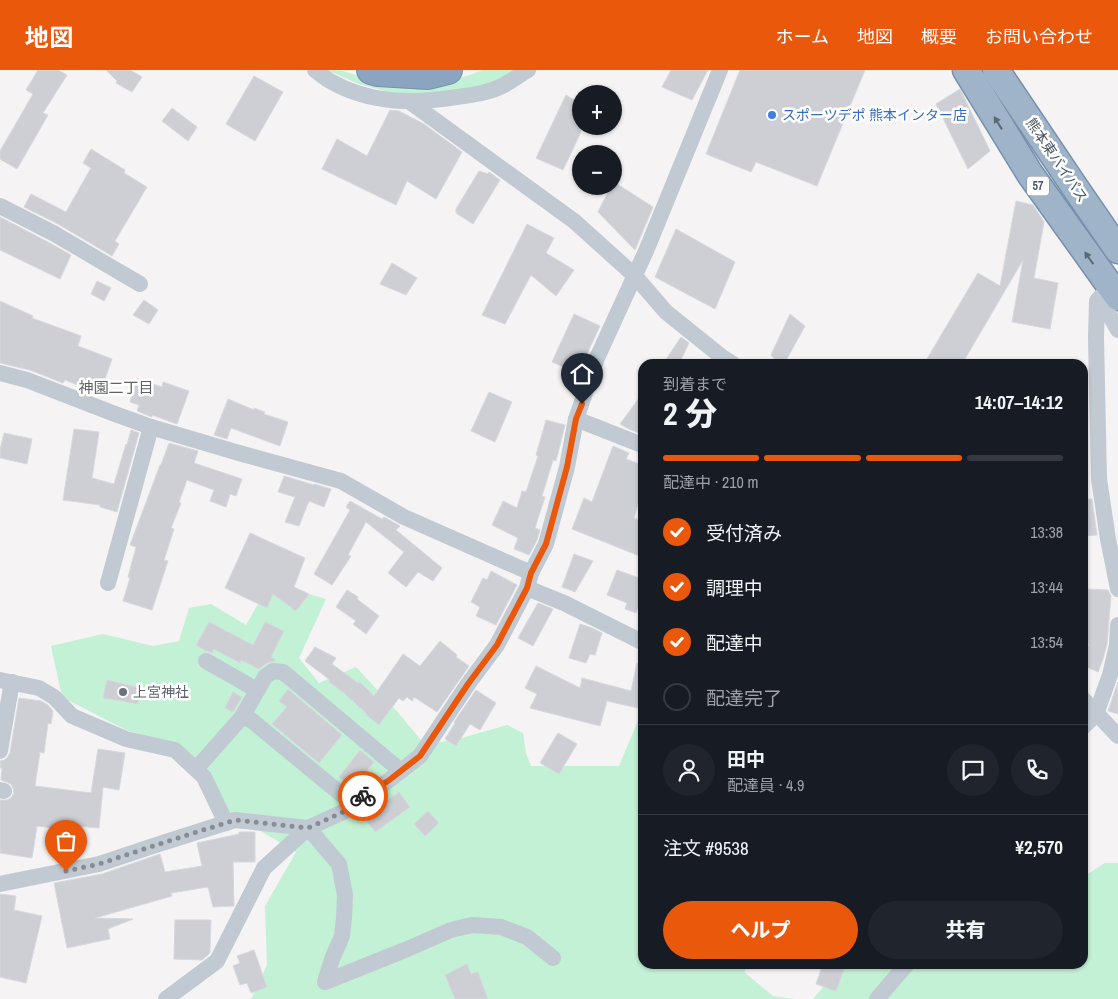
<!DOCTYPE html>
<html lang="ja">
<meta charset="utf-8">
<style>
:root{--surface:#171b24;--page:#20242c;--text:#f1f3f6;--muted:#9ea1a6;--line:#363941;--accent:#ea580c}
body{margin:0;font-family:"Archivo Narrow","Noto Sans JP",sans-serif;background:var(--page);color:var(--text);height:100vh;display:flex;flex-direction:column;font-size:19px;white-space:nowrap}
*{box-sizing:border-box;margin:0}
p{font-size:16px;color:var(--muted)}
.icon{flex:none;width:28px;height:28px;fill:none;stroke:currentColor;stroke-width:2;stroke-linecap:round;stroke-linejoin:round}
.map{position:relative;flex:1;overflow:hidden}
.details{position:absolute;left:638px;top:289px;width:450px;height:610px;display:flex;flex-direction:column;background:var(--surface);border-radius:15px;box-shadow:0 1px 4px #0004}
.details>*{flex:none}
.buttons{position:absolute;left:572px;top:15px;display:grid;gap:10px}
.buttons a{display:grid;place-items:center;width:50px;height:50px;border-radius:50%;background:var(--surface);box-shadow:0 1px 4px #0004;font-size:25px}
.pin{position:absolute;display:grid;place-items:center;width:42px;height:42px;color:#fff;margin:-51px -21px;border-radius:50% 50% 50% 0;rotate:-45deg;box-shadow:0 0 5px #0007}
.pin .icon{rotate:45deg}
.courier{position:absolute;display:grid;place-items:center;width:50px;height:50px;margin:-25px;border:4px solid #ea580c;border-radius:50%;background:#fff;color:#222;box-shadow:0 1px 6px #0007}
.overview em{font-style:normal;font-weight:800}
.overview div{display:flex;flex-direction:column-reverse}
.overview{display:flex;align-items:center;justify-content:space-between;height:85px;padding:0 25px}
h1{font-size:32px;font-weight:800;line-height:38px}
.bar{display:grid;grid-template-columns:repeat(4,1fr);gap:8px 5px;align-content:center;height:60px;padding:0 25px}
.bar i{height:6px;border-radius:4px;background:var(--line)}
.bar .selected{background:var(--accent)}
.bar p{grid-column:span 4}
.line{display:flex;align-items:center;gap:12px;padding:0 25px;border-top:1px solid var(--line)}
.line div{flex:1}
.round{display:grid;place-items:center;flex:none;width:52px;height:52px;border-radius:26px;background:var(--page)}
ol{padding:0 25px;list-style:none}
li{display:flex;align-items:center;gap:15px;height:55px}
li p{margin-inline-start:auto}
li .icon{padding:5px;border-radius:50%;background:var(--accent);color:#fff;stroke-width:4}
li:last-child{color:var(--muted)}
li i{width:28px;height:28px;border:2px solid var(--line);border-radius:50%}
.primary-button{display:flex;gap:10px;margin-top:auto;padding:10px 25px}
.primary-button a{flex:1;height:58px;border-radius:30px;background:var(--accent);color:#fff;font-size:20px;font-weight:800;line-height:58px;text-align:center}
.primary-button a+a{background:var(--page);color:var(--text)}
header{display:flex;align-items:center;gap:30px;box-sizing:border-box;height:70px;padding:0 25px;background:var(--accent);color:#fff}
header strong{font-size:24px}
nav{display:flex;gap:28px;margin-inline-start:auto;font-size:18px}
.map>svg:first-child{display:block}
.green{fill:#c3f1d5}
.building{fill:#cdcfd5;stroke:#d7d9de}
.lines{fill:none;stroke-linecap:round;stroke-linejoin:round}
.trunk-casing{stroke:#7690ad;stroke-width:29}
.motorway-casing{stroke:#7690ad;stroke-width:30}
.minor{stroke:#c1cad2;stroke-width:16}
.trunk{stroke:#9fb4c9;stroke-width:26}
.motorway{stroke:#8ba5c1;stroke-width:28}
.oneway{fill:#5b6976}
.done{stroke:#868d94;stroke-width:5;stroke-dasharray:0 9}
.route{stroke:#ea580c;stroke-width:6}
.shop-dot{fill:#3f7fe0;stroke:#fff;stroke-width:2}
.worship-dot{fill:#6b7280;stroke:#fff;stroke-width:2}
.labels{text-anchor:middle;stroke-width:5;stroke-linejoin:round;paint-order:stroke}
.shield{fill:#fff;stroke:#808990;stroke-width:1}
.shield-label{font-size:12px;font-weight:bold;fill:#4a5661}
.shop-label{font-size:14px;fill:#366cbe;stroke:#fff;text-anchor:start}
.street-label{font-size:14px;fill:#4a5661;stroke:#fff}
.worship-label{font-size:14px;fill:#5b616d;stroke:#fff;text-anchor:start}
.neighbourhood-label{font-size:15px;fill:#5f6368;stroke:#fff}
</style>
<header>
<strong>地図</strong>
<nav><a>ホーム</a><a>地図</a><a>概要</a><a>お問い合わせ</a></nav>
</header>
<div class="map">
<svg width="1118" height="929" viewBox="0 0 1118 929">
<rect width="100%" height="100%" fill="#f5f3f3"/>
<g class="green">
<path d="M327,0H340L374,11L445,12L473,4L482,0H518L499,10L471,20L423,26L392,23L359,14Z"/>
<path d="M270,513L326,529L299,588L319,613L356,597L396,640L425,675L462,668L507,655L523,663L526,683L531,696H619L642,641V894H748L744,902L773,926L794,929H251L267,895L265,836L296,782L229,742L175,674L126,660L62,627L51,576L103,564L153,576L179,571L189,538L211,534L246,555Z"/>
<path d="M1105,793H1118V929H813L843,894H1082L1083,807Z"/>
</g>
<g class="building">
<path d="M38,0H58L67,5L43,43L48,45L17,99L0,89V81L33,24L26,20Z"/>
<path d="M106,0H130L142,7L132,22L116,13L117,11Z"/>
<path d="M671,0H708L692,30L662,17Z"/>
<path d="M740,0H865L817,116L756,92L751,102L706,84Z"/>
<path d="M254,6L283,22L255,71L226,54Z"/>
<path d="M960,19L990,81L968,99L936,34Z"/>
<path d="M566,25L581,34V62L563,100L536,88Z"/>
<path d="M172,38L197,57L188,71L162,51Z"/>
<path d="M390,40L399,41L424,54L462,82L436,129L407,111L396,135L322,99L337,69L367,86Z"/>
<path d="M91,79L125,100L124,103L147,117L115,171L119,174L112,186L58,154L24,137L31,124L66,142L91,98L83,93Z"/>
<path d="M479,101L488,104L489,102L500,110L473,154L456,143V139Z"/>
<path d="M614,112L653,137L635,180L598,142L611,116H614Z"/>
<path d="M1016,131L1033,135L1044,152L1034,208L1058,213L1050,259L1012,252L1023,190L962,294H924L978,203L1000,216Z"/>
<path d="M0,147L48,172L71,185L60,209L0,180Z"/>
<path d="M527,154L554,168L546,183L574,200L556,226L531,205L505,254L482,245Z"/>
<path d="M676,159L735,192L715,239L655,207Z"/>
<path d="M392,193L417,208L406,225L380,214Z"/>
<path d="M97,211L111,218L104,231L91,224Z"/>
<path d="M144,230L158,240L149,254L133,245Z"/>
<path d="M0,231L33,246L32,248L81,266L78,276L112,289L105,309L102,308L96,322L65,310L63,313L30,300L0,293Z"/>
<path d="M574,244L600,256L578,303L552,292Z"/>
<path d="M790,244L805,256L784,294H779L771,285Z"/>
<path d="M681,267L689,273L679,294H663Z"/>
<path d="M137,309L162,317L163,312L189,321L177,354L152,345V347L137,341L139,335L130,332Z"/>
<path d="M489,322L512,332L495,372L471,361Z"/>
<path d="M642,324V364L629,359L620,354Z"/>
<path d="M228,329L254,340V338L265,342L264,344L288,352L280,376L231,358L227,369L214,365Z"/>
<path d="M546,350L565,355L556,391L553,390L542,426L545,427L535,458L540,460L537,470L529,485L514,479L518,468L492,455L503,431L517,438L522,421L526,422L538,386L536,385Z"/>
<path d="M74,359L99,362L92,408L114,414L126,374L127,375L131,360L139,363L117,442L100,437V435L63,430Z"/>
<path d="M4,363L32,369L27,394L0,388V380Z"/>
<path d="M169,373L198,381L194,393L242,409L236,426L230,424L226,437L210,431L214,420L187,410L179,432L181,433L171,458L174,459L164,490L168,491L152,540L123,531L130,508L128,507L136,477L130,475L160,395H161Z"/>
<path d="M613,376L629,383L626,389L642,395V419L634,448L642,451V487L572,459L584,428L592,432Z"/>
<path d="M284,406L314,415V414L331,419L324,437L309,431L299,456L285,452L295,427L278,422Z"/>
<path d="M1082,429H1092L1097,465L1082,466Z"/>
<path d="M350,431L382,449L384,447L400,456L396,460L442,498L433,511L418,502L406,517L388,503L404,482L366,452L348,485L351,486L332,515L314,504L350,440L346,437Z"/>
<path d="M250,463L305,488L294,517L309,524L296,541L273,524L267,538L225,518Z"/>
<path d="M574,484L593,491L575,522L562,517Z"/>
<path d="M617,500L642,509V527L636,543L625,539L627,533L607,525Z"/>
<path d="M491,501L517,515L496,555L476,546L480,537L471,532L483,508L487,510Z"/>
<path d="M1087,519L1108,520L1111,526L1107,574L1103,589L1098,602L1082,595V588L1089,574L1082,572V557L1085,558Z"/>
<path d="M347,520L358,527L357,529L379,546L366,564L353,554L356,551L336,537Z"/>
<path d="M538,533L553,539L533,576L518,568Z"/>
<path d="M209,552L253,575L265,552L284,561L271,587L276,590L275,591L267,593L259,599L241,590L240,593L214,579L212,583L206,581L196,575Z"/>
<path d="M580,554L592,558L602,563L595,585L590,584L586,593L569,588Z"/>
<path d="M440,571L457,585L456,587L469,596L437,642L414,627L412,631L407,627L403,631L399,628L379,655L366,645L367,644L344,623L329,612L330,610L305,591L315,577L336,588L332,594L358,613L360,612L374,626L403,584L420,596Z"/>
<path d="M637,593H642V639L607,631L600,656L530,638L537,624L525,618L536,596L580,618L582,608L631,621Z"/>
<path d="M107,610L141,618L138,634L103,628Z"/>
<path d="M1118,612V644L1108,641Z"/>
<path d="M288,619L342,665L319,693L272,654L287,637L279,631Z"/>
<path d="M476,620L496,633L480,660L470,654L456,676L445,669L455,653L454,652Z"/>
<path d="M233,622L242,627L233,642L225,638Z"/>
<path d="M19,628L41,631L48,635L53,641L51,654L48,653L44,683L40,682L35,716L91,723L98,679L125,683L119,720L103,717L99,758L76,756V761L37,756L32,788L0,783V730H7L11,728L14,723L13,718L11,714L1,710L2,698H0V691L4,690L7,688L10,683Z"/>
<path d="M558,663L577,674L559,704L540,693Z"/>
<path d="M360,680L374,692L353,718L339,707Z"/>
<path d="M399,722L410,737L375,762L364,747Z"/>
<path d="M428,741L439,753L425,766L414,754Z"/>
<path d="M239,762H255V792H233L234,836L213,837L208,817L171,823L172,826L95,848L133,849L108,859L110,869L67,878L54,813L102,804L160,784L165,802L202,796L197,773L239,764Z"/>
<path d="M0,824L16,826L14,840L42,846L26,913L0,907Z"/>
<path d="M175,850H211L210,882L209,884L202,890L174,889Z"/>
<path d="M254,880L267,917L251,923L247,913L240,915L233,896L240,893L237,886Z"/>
<path d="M467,894L471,904L478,902L488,929H455L445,905Z"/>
<path d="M823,894H846L836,921L816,914Z"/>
</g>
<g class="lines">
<defs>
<g id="trunk">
<path d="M966,0L1030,104L1118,227"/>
<path d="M996,0L1074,116L1118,180"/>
</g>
<path id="motorway" d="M371,0L378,2L428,5L448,0"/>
</defs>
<use href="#trunk" class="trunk-casing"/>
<use href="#motorway" class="motorway-casing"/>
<g class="minor">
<path d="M315,0C320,4 325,8 330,11C370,34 413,34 457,27C472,25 488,23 502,16C511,12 519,5 528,0"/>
<path d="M410,32L574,151L634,205L666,242L722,287L733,294"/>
<path d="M0,136L53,163L140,214"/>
<path d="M1118,212L1110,217L1097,231L1096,268L1099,409L1108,469L1118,519"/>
<path d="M1100,228L1118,260"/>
<path d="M0,303L27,310L115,344L151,357L239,383L341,411L404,447L531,503"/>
<path d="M576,349L642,375"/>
<path d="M108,513L151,357"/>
<path d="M527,518L564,533L642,572"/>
<path d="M206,591L257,620"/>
<path d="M0,610L39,618L54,627L72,646L126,669L175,680L204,707L226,753"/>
<path d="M1082,628L1118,666"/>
<path d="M242,647L251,650L353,734"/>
<path d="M1082,658L1096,644L1110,605L1117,575L1118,555"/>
<path d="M0,681L12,612"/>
<path d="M196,699L242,647L265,607L273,601L283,602L401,701"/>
<path d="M0,720L4,721"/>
<path d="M0,814L99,794L159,774L235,750L308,758L339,794L345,825L344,848L342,866L332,889L325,912L405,880L451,860L472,855L501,857L527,867L553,888"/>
<path d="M166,929L217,891L264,798L308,758L343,742L359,729L388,711L420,686L468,614L497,575L527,518L531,503L546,474L567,397L576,349L597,288L646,181L720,0"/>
<path d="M877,929L907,894"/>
</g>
<use href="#trunk" class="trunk"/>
<use href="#motorway" class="motorway"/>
</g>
<defs><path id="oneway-solid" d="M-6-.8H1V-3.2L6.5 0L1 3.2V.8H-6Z" transform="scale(1.25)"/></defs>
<g class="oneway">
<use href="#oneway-solid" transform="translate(998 53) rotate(-122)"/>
<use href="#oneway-solid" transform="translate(1089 188) rotate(-125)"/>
</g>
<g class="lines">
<path class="done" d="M66,801L99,794L159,774L235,750L308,758L343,742L363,726"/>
<path class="route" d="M363,726L388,711L420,686L468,614L497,575L527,518L531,503L546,474L567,397L576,349L582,334"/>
</g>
<circle class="shop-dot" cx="772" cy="45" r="5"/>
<circle class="worship-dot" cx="123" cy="622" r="5"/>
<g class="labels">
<rect class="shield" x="1027" y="106.5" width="22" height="19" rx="4"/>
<g class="shield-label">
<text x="1038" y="120">57</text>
</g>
<g class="shop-label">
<text x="782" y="50">スポーツデポ 熊本インター店</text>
</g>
<g class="street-label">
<text transform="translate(1057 90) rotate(56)" y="5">熊本東バイパス</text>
</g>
<g class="worship-label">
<text x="133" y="627">上宮神社</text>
</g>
<g class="neighbourhood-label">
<text x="116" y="323">神園二丁目</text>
</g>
</g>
</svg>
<div class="buttons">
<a>+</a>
<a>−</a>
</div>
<div class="pin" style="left:66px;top:801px;background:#ea580c"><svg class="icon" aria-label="bag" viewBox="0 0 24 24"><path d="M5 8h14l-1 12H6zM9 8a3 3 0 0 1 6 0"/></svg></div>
<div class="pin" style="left:582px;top:334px;background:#1f2937"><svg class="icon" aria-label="home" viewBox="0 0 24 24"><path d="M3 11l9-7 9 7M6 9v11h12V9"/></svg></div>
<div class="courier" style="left:363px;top:726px"><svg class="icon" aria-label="bike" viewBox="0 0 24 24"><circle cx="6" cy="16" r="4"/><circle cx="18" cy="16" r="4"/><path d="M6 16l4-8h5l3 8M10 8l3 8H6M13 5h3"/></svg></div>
<section class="details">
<div class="overview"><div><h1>2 分</h1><p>到着まで</p></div><em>14:07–14:12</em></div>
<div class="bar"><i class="selected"></i><i class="selected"></i><i class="selected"></i><i></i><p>配達中 · 210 m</p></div>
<ol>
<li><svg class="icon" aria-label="check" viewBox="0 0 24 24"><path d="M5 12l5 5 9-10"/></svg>受付済み<p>13:38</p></li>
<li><svg class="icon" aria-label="check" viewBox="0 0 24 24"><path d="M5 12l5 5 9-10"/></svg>調理中<p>13:44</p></li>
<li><svg class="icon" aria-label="check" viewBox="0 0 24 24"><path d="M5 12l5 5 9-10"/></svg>配達中<p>13:54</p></li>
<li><i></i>配達完了</li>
</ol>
<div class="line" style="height:90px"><a class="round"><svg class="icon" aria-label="person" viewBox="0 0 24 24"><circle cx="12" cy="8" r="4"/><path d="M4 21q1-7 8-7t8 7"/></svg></a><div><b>田中</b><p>配達員 · 4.9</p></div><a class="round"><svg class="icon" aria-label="chat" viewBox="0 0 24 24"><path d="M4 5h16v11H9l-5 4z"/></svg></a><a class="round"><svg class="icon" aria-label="phone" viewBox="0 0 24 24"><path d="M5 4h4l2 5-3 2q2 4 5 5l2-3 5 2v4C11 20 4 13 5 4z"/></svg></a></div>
<div class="line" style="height:65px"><div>注文 #9538</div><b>¥2,570</b></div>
<div class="primary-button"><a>ヘルプ</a><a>共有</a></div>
</section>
</div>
